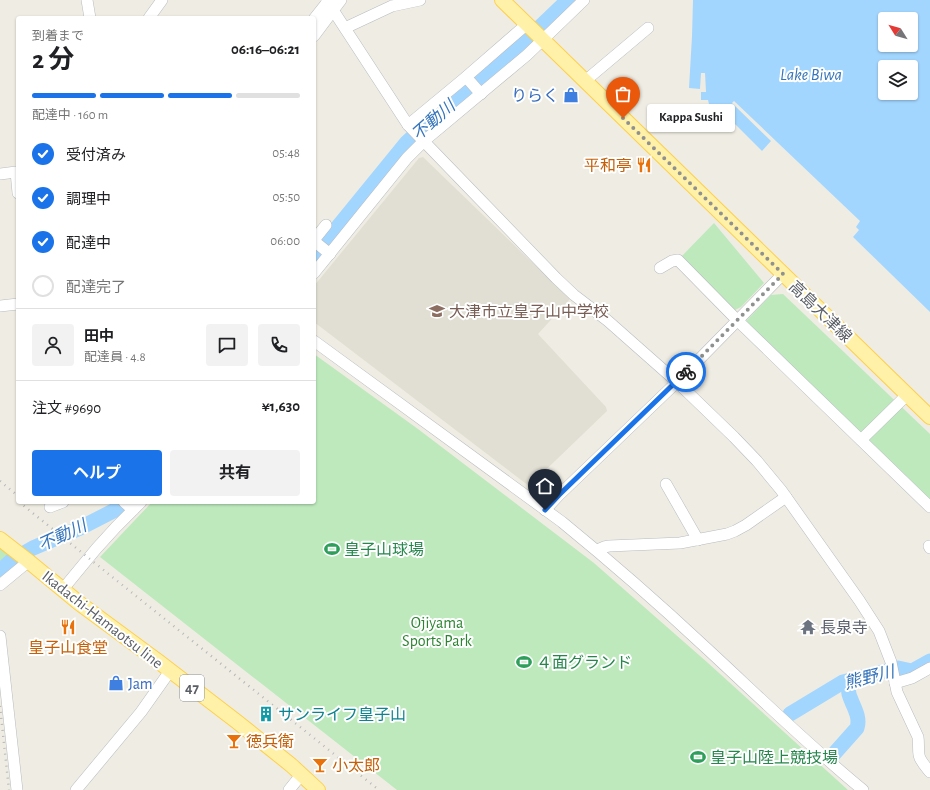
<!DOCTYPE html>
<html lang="ja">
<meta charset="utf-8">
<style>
:root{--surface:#fff;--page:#f2f2f2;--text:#202124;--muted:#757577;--line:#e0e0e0;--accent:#1a73e8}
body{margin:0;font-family:"Alegreya Sans","Noto Sans JP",sans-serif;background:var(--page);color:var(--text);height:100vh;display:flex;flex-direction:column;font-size:15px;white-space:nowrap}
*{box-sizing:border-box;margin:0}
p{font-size:13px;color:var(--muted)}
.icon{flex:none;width:22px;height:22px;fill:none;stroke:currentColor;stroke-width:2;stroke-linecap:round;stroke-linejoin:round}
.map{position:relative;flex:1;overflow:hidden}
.side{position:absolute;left:16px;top:16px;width:300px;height:488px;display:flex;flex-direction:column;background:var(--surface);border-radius:4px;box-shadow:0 1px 3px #0004}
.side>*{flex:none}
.needle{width:26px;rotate:307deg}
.fabs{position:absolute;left:878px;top:12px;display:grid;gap:8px}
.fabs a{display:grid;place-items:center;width:40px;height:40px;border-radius:4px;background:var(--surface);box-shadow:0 1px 3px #0004;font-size:20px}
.pin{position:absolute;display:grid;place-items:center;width:34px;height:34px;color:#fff;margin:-41px -17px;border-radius:50% 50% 50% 0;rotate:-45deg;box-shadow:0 0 4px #0007}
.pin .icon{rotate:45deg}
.courier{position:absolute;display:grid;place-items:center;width:40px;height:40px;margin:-20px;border:3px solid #1a73e8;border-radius:50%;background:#fff;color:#222;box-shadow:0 1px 5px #0007}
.bubble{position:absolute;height:28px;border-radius:4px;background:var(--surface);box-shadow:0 1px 3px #0004;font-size:13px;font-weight:700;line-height:28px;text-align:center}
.head em{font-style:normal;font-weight:700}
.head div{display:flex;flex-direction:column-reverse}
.head{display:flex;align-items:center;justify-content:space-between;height:68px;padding:0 16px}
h1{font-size:26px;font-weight:700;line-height:30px}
.bar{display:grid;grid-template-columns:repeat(4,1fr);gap:6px 4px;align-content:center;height:48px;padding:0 16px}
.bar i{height:5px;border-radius:3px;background:var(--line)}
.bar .selected{background:var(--accent)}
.bar p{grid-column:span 4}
.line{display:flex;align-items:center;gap:10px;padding:0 16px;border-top:1px solid var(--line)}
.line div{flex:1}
.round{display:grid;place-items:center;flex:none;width:42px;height:42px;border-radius:4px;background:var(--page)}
ol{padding:0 16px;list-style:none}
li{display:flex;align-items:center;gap:12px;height:44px}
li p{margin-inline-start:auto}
li .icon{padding:4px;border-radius:50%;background:var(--accent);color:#fff;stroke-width:4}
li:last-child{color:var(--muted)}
li i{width:22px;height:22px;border:2px solid var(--line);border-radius:50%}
.button{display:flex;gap:8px;margin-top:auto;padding:8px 16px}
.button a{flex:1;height:46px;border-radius:4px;background:var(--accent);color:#fff;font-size:16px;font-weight:700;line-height:46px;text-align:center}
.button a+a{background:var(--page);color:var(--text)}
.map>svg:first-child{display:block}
.education{fill:#e1dfd3}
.green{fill:#bde9bd}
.water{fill:#a3d6ff;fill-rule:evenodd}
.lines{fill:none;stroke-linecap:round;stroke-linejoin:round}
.river{stroke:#a3d6ff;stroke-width:15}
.minor-casing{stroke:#b8bbc0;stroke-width:12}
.major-casing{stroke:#fecf4d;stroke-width:16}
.minor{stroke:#fff;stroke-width:11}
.major{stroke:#fff2a8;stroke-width:14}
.rail{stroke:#b6b7b8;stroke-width:2.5;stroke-dasharray:1 5;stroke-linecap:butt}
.done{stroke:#8f9191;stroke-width:4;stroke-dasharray:0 7.2}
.route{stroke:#1a73e8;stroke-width:5}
.labels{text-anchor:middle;stroke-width:4;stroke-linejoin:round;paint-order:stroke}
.shield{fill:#fff;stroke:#8c8f93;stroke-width:1}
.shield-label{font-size:15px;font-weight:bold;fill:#5b5f65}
.shop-label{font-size:16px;fill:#366cbe;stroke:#fff;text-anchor:end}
.food-label{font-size:16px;fill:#c56008;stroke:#fff;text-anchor:start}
.education-label{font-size:16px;fill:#785e54;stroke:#fff;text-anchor:start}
.street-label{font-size:16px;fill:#5b5f65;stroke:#fff}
.leisure-label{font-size:16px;fill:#27864d;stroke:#fff;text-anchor:start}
.park-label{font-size:16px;fill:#2c8331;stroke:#fff}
.worship-label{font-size:16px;fill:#5b616d;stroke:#fff;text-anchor:start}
.culture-label{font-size:16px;fill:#0d838f;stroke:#fff;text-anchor:start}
.water-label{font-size:17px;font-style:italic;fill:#3675bb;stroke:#fff}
</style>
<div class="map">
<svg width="930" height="790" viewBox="0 0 930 790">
<rect width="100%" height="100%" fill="#efede3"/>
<path class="education" d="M423,157L570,299L538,334L606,407L607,411L529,486L314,322V286L419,158Z"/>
<g class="green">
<path d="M714,223L764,283L741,307L733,311L681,257Z"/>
<path d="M783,294L930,434V502L745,322L771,295Z"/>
<path d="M314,354L418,429L594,563L708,663L848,790H397L100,557L152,502H314Z"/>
<path d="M0,545L21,560L0,577Z"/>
</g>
<path class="water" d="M693,0H930V312L853,237L859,230L856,227L860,221L734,101L732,103L771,141L762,151L718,107L710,108L708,100H701V92H706L705,73H701L700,89L689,88L692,36ZM885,19H911V45H885ZM885,67H911V93H885Z"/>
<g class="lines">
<g class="river">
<path d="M314,256L407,142L427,124L520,46L568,0"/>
<path d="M0,571L12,560L33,548L80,528L119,508L127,502"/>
<path d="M790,714L843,682L898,668L912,671L930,661"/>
<path d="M833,755L857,728C861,716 852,705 849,694C848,690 849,685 849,681"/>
</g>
<defs>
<g id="minor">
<path d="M87,0L90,18"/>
<path d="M327,0L333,10L408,125L556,278L574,295L608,321L677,382L734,437L757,461L781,490L859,600L879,631L891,662L897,692L918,737C919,743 918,749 919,755C920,761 926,767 930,772"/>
<path d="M149,18L162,0"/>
<path d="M314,19L329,0"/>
<path d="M345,28L392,6L420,0"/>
<path d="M314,36L341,0"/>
<path d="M466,77L481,94"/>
<path d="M585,81L648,28"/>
<path d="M408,125L466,77L527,24"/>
<path d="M0,174L16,172L18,193"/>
<path d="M314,240L326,225"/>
<path d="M314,241L330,254"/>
<path d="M660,268L672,261L678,260L737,320L930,507"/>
<path d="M314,273L407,158L424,141L527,55L584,0"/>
<path d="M0,306L18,304"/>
<path d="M314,341L562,522C611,562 658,603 704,646C756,694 808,745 863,790"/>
<path d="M861,440L907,395"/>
<path d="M666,484L698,540"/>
<path d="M124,502L133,510"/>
<path d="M50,507L63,502"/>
<path d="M545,510L559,495L677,382L783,274"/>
<path d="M929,546L930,548"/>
<path d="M597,550L604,547L609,546L680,543L727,534L735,531L746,525L786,497"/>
<path d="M0,585L29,561"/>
<path d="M63,589L96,549L116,527L141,502"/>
<path d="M0,636L17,790"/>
<path d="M895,683L912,678L930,668"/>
<path d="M76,790L141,712L170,671"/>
<path d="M289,790L301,775"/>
</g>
<g id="major">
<path d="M502,0L930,417"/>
<path d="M0,539L27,560L79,603L159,662L236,721L291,765L318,790"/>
</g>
</defs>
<use href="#minor" class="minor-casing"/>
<use href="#major" class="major-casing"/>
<use href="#minor" class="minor"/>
<use href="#major" class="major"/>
<g class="rail">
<path d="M0,481L18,496"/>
<path d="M19,502L101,568L379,790"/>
<path d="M0,706L9,790"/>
</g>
</g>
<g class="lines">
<path class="done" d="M623,118L783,274L686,372"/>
<path class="route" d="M545,510L559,495L686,372"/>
</g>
<defs>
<symbol id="shop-bare" viewBox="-9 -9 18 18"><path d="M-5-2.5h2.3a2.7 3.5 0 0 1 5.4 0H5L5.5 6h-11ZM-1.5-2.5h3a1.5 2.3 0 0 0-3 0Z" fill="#3f7fe0" stroke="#fff" stroke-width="2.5" paint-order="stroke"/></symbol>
<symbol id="restaurant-bare" viewBox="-9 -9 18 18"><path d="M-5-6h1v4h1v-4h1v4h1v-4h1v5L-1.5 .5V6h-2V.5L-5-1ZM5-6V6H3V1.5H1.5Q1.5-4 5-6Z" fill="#e8710a" stroke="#fff" stroke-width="2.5" paint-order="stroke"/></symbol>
<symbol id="school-bare" viewBox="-9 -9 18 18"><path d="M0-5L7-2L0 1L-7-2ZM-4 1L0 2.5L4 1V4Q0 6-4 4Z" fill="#8d6e63" stroke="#fff" stroke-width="2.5" paint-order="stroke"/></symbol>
<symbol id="stadium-bare" viewBox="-9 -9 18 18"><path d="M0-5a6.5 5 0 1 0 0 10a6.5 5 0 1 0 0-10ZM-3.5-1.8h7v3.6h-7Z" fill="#2e9e5b" stroke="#fff" stroke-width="2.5" paint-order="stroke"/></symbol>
<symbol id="temple-bare" viewBox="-9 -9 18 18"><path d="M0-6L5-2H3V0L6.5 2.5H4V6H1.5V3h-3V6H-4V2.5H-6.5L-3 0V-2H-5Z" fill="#6b7280" stroke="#fff" stroke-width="2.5" paint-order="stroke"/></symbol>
<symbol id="building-bare" viewBox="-9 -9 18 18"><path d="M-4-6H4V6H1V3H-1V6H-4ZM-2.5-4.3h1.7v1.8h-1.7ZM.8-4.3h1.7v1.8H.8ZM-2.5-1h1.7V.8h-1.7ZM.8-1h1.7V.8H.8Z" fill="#0f9aa8" stroke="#fff" stroke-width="2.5" paint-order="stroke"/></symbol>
<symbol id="bar-bare" viewBox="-9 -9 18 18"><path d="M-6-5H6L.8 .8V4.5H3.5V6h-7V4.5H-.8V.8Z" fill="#e8710a" stroke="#fff" stroke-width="2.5" paint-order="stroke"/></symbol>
</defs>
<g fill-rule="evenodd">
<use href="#shop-bare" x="560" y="84" width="22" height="22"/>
<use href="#restaurant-bare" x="633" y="154" width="22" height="22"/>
<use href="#school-bare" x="426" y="300" width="22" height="22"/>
<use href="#stadium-bare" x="321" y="538" width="22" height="22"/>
<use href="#restaurant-bare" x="57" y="616" width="22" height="22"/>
<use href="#temple-bare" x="797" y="616" width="22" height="22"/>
<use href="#stadium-bare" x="513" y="651" width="22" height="22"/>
<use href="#shop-bare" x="105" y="672" width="22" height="22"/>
<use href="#building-bare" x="255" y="703" width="22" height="22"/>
<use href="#bar-bare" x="223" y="730" width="22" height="22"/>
<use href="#stadium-bare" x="687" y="746" width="22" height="22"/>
<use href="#bar-bare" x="309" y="754" width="22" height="22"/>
</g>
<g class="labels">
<rect class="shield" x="180" y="675" width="24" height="26" rx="3"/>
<g class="shield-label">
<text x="192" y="693">47</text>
</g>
<g class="shop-label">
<text x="559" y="101">りらく</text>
<text x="128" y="689" text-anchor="start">Jam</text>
</g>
<g class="food-label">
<text x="632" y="171" text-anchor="end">平和亭</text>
<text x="68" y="653" text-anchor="middle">皇子山食堂</text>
<text x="246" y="747">徳兵衛</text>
<text x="332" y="771">小太郎</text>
</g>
<g class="education-label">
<text x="449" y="317">大津市立皇子山中学校</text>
</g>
<g class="street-label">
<text transform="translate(821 311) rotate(44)" y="6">高島大津線</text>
<text transform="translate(103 619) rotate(38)" y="6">Ikadachi-Hamaotsu line</text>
</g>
<g class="leisure-label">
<text x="344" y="555">皇子山球場</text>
<text x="536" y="668">４面グランド</text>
<text x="710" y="763">皇子山陸上競技場</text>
</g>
<g class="park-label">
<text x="437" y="628">Ojiyama<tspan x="437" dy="18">Sports Park</tspan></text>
</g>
<g class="worship-label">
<text x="820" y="633">長泉寺</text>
</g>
<g class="culture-label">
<text x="278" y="720">サンライフ皇子山</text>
</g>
<g class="water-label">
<text x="811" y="80">Lake Biwa</text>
<text transform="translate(433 120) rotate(-41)" y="6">不動川</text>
<text transform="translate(62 535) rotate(-25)" y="6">不動川</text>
<text transform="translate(869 677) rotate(-14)" y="6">熊野川</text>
</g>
</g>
</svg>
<div class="fabs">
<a><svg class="needle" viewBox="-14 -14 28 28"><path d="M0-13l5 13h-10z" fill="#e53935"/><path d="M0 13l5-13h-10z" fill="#757577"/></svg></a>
<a><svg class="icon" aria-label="layers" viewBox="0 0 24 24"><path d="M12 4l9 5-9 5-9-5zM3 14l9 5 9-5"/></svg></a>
</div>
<div class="pin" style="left:623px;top:118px;background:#ea580c"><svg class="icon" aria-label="bag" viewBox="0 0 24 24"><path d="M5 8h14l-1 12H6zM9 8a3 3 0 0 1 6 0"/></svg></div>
<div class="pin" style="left:545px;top:510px;background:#1f2937"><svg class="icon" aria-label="home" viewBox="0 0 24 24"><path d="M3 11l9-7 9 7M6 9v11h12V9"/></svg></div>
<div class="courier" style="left:686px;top:372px"><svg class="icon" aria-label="bike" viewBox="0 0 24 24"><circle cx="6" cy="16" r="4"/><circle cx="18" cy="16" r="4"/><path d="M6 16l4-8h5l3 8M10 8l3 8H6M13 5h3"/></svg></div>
<div class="bubble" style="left:647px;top:104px;width:88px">Kappa Sushi</div>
<section class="side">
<div class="head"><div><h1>2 分</h1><p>到着まで</p></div><em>06:16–06:21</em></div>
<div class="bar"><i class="selected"></i><i class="selected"></i><i class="selected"></i><i></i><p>配達中 · 160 m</p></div>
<ol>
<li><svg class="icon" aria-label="check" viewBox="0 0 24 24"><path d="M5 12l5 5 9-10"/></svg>受付済み<p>05:48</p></li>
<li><svg class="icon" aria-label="check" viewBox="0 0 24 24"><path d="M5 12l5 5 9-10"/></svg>調理中<p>05:50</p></li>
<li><svg class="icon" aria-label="check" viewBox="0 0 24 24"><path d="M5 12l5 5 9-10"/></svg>配達中<p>06:00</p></li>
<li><i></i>配達完了</li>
</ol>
<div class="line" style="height:72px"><a class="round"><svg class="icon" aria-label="person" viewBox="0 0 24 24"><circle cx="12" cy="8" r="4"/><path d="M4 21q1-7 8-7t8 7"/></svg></a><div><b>田中</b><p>配達員 · 4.8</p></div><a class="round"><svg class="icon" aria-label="chat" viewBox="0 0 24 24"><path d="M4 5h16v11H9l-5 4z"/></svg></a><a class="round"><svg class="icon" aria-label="phone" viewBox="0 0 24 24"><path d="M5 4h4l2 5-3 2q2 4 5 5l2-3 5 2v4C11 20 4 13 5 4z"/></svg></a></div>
<div class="line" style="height:52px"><div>注文 #9690</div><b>¥1,630</b></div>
<div class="button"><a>ヘルプ</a><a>共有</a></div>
</section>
</div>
